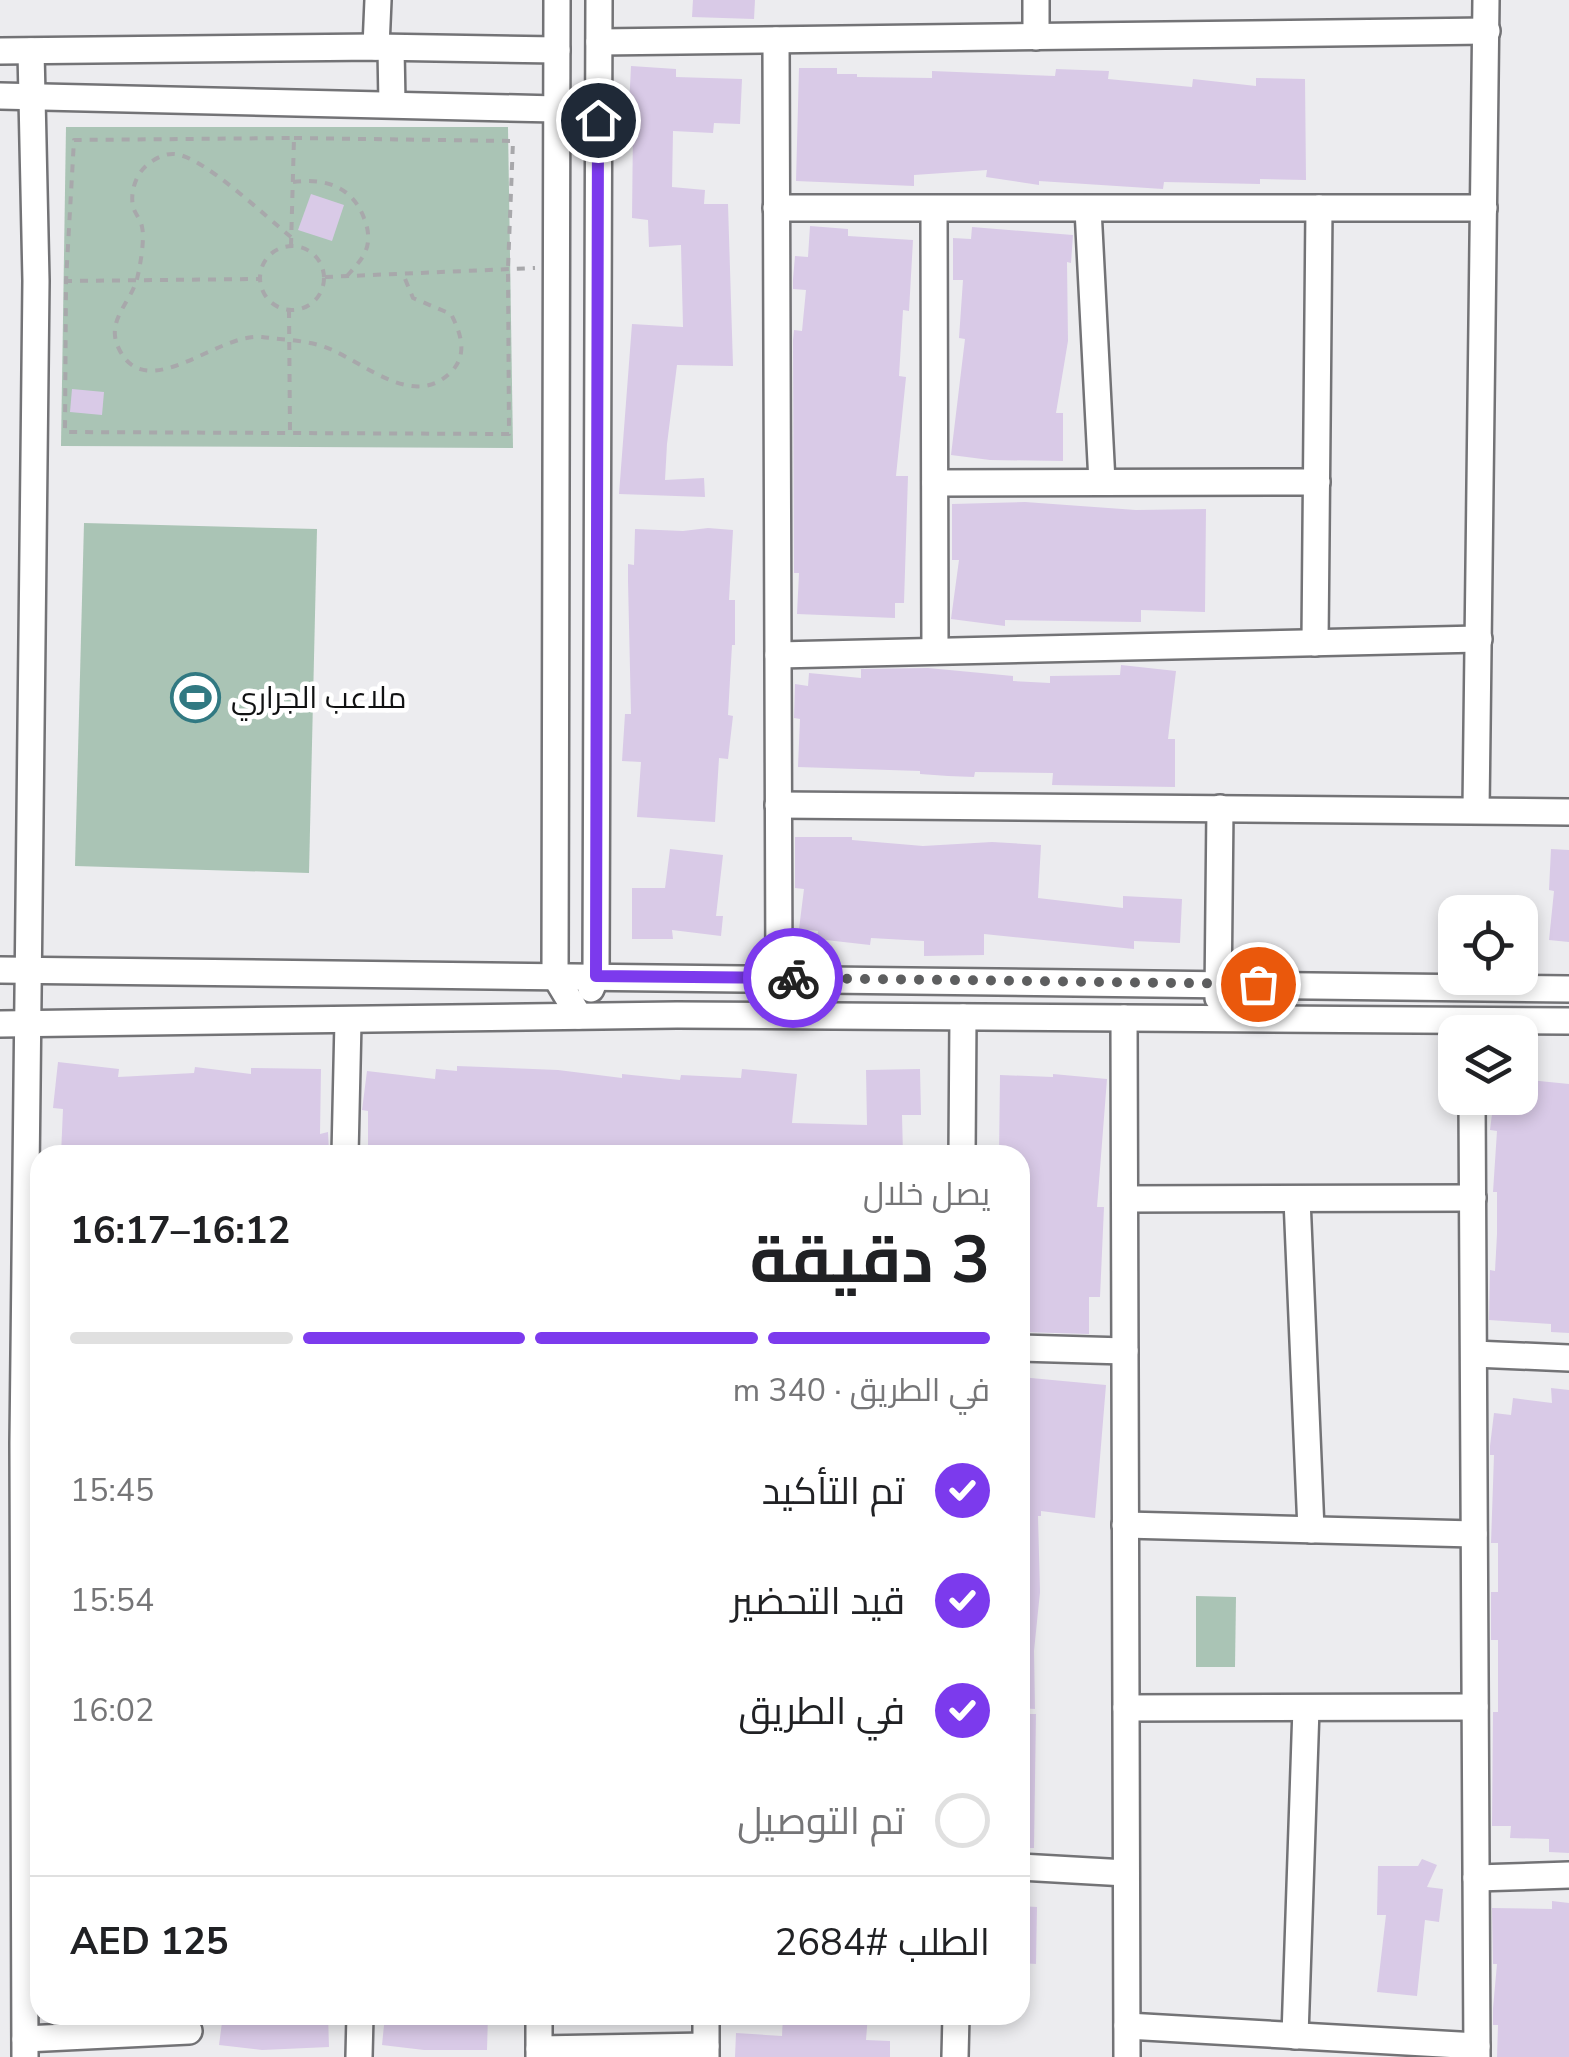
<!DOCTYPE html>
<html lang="ar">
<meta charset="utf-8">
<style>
:root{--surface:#fff;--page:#f6f6f6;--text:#202124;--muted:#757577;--line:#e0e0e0;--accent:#7c3aed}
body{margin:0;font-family:"Nunito Sans",Cairo,sans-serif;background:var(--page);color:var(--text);direction:rtl;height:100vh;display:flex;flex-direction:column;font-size:38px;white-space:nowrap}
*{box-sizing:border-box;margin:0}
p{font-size:32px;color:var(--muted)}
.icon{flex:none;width:55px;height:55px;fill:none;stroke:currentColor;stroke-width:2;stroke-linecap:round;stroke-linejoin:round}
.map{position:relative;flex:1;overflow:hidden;direction:ltr}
.details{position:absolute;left:30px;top:1145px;width:1000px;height:880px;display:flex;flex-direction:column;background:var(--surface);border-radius:30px;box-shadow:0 5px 15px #0003;direction:rtl}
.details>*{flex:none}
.tools{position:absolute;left:1438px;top:895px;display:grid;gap:20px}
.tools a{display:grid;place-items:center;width:100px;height:100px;border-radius:20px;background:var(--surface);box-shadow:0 5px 15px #0003;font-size:50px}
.pin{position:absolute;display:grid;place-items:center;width:85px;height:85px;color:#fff;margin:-42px;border:5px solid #fff;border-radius:50%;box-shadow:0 2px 10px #0007}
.courier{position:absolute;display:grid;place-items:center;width:100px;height:100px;margin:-50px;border:8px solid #7c3aed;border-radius:50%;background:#fff;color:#222;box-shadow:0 2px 12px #0007}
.headline em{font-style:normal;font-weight:700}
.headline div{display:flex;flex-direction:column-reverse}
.headline{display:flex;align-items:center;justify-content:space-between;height:170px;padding:0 40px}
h1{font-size:65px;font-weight:700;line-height:75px}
.bar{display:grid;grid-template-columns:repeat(4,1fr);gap:15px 10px;align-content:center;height:120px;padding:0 40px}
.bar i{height:12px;border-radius:8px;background:var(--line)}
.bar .on{background:var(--accent)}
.bar p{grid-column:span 4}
.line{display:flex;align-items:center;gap:25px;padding:0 40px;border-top:2px solid var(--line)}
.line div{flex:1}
ol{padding:0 40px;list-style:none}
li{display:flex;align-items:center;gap:30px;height:110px}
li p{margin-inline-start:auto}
li .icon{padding:10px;border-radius:50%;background:var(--accent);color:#fff;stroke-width:4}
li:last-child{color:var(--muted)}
li i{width:55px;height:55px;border:5px solid var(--line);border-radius:50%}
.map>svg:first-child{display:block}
.green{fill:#aac4b5}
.building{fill:#d9cae7}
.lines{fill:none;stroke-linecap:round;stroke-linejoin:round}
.minor-casing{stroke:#737376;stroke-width:30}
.path{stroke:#a8a8ab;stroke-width:4;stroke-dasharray:8 8;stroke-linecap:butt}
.minor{stroke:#fff;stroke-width:25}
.done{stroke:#5d5e5f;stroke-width:10;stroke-dasharray:0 18}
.route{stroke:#7c3aed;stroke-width:12}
.labels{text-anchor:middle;stroke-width:9;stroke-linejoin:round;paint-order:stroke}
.poi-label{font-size:30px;fill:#101112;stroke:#fff;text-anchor:start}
</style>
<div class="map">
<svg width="1569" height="2057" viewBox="0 0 1569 2057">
<rect width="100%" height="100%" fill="#ececef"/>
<g class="green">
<path d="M66,127H508L513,448L61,446Z"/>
<path d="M84,523L317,529L309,873L75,866Z"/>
<path d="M1196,1596L1236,1597L1235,1667H1196Z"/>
</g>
<g class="building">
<path d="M693,0H755L754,19L692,17Z"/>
<path d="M631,66L676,69V77L742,79L740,124L714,123L713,133L673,131L672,187L705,190L704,204H728L733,366L677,365L667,444L665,480L704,478L705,497L619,494L632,324L683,327L681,245L649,247L648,220L632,218L633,128H628Z"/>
<path d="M799,68H837V74H857V77L932,78V71L1055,76L1056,69L1109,71L1108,79L1192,87L1193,79L1256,86V78L1305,79L1306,180L1260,179V184L1164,182L1163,189L1039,181V185L986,177L987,170L914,175V186L796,181Z"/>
<path d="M311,194L344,205L332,241L298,230Z"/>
<path d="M810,226L848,229V236L913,240L909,311L903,310L899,376L906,377L896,476H908L904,603H895V618L797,614L799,573H794L793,340L794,330L802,331L806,290L793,289V279L795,256L808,257Z"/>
<path d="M972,227L1073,235L1071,263L1067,262L1068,341L1056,413H1063V461L990,460L951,455L965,339L959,338L963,280H953V238L971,239Z"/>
<path d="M72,389L104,392L102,415L70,412Z"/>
<path d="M1025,502L1136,510L1206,509L1205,612L1141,610V622L1005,620V626L951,619L959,560H952V504Z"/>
<path d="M708,528L733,530L729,600H735V645H732L728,715L733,716L728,759L719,758L715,822L637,817L641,762L622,761L625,714H631L628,581V564L634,565L635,529L683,531Z"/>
<path d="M1121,665L1176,671L1168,739H1175V787L1052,785L1053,773L975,772L974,777L948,776L920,774V771L798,767L800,719L794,718L795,684L808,686L809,673L861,678V669L928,668L1013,676V681L1050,683V676L1120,675Z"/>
<path d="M795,837H852V840L923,846L992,842L1041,845L1038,898L1123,908V896L1182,899L1180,943L1134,941V949L984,934V955L924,956V941L871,938L870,945L817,939L818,931L799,929L804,889L795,888Z"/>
<path d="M670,849L723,855L716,916H723L721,936L672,930L673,939H632V888H665Z"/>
<path d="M1551,849L1569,850V942L1549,940L1554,891L1549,890Z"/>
<path d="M58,1062L119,1069L118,1077L194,1073L195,1067L251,1074V1068L321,1069L320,1134L328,1132L329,1151L297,1152V1148L240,1150V1155H61L63,1109L53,1108Z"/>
<path d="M457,1066L558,1070L622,1078V1074L680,1080L681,1075L741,1078L742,1069L797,1074L792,1123L867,1125L866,1070L920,1069L921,1115H902L903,1155H368V1111L362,1110L367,1071L435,1079L436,1069L457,1071Z"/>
<path d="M1053,1074L1107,1079L1097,1207H1104L1100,1297H1089V1334L1020,1332V1155H999L1000,1075L1053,1077Z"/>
<path d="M1520,1079L1569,1084V1333L1551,1332V1324L1489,1320L1490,1270L1495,1271L1497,1234V1192H1493L1497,1131L1490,1130L1494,1098H1520Z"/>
<path d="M1020,1377L1106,1385L1095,1518L1041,1511V1516H1038L1040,1592L1034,1651L1035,1709L1020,1708Z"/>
<path d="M1551,1388L1569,1390V1853L1549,1852V1839L1510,1838L1511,1826H1492L1493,1712H1498V1640H1491V1592H1498V1543H1491L1494,1455H1490V1446L1494,1413L1511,1415L1513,1398L1552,1403Z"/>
<path d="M1020,1714H1036L1034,1848H1020Z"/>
<path d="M1422,1859L1437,1865L1427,1887L1443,1889L1439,1922L1425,1920L1417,1996L1377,1992L1386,1915H1377L1378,1866H1418Z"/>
<path d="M1552,1901L1569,1903V2057H1497L1498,2025H1493V2008L1497,1964H1493L1492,1908L1552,1909Z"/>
<path d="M1020,1906L1037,1907L1036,1964L1020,1963Z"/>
<path d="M223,2015H328L329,2047L262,2050L219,2045Z"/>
<path d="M385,2015H488L487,2050H424L382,2045Z"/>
<path d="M783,2015H868L866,2040L890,2041V2057H735L736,2033L782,2036Z"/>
</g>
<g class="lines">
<defs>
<g id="minor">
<path d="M557,0L555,976L579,1016"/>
<path d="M1036,37V0"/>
<path d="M776,40L779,978"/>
<path d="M599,42L1487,31"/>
<path d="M376,47L378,0"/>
<path d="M391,48L392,104"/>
<path d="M0,51L376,47L557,50"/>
<path d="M0,96L556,109"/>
<path d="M776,208H1484"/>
<path d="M934,209L935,651"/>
<path d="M1088,209L1102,482"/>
<path d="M935,483L1317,482"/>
<path d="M1315,643L1319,208"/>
<path d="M778,655L1479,639"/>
<path d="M778,805L1569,812"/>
<path d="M1476,810L1486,0"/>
<path d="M0,970L1569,989"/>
<path d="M591,989L596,977L599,0"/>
<path d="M1218,998L1220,808"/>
<path d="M1124,1018L1127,2057"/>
<path d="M0,1024L677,1015L1569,1021"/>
<path d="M1472,1098L1477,2057"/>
<path d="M345,1155L348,1021"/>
<path d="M962,1155L963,1017"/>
<path d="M1125,1199L1473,1198"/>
<path d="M1297,1199L1311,1530"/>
<path d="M1020,1348L1125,1351"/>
<path d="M1474,1354L1569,1358"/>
<path d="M1125,1525L1474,1534"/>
<path d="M1126,1708L1475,1707"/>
<path d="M1020,1867L1126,1873"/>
<path d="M1476,1878L1569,1875"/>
<path d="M539,2015V2057"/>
<path d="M1127,2026L1477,2046"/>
<path d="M1295,2036L1306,1708"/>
<path d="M25,2039L189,2031"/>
<path d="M539,2049L706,2046"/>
<path d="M25,2057L23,1443L36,281L31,51"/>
<path d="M359,2057L360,2015"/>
<path d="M706,2057V2015"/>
<path d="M955,2057L956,2015"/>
</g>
</defs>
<use href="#minor" class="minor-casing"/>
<g class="path">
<path d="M294,138L513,141L508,268L509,434L65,432L66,281L74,140Z"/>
<path d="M293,182C325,178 352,186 364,218C368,227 370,240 366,250C363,259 353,269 347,276"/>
<path d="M291,237C266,217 204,157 175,154C165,153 154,159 147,165C136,174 130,192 133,206C134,213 141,219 142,227C145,239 140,267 137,279C130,304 105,321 119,349C147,406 218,332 262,337C284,340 309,340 330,349C366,364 416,411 453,370C468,352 460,332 451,314L413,298L403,274"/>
<circle cx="292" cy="278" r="32"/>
<path d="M291,246L294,138"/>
<path d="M325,277L535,268"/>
<path d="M64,281L259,279"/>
<path d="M289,310L290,433"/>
</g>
<use href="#minor" class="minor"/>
</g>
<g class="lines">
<path class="done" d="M793,978L1258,984"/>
<path class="route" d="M598,120L596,976L793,978"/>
</g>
<defs>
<symbol id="stadium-ring" viewBox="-11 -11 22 22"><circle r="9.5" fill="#fff" stroke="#317982" stroke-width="1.5"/><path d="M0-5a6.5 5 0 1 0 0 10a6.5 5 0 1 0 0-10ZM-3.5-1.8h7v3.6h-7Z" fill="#317982"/></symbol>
</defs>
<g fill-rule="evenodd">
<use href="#stadium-ring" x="168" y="670" width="55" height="55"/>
</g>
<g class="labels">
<g class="poi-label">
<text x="231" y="708">ملاعب الجراري</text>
</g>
</g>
</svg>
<div class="tools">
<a><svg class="icon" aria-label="locate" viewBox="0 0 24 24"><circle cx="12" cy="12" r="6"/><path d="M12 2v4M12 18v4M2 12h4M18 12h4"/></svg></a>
<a><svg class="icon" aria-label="layers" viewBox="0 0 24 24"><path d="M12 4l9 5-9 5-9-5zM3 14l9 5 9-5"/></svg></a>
</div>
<div class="pin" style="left:1258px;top:984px;background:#ea580c"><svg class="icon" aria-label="bag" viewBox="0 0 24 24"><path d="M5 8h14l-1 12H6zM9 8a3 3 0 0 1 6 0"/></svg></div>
<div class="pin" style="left:598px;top:120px;background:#1f2937"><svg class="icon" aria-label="home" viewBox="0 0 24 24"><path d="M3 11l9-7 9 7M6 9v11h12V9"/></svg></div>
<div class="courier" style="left:793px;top:978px"><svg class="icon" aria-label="bike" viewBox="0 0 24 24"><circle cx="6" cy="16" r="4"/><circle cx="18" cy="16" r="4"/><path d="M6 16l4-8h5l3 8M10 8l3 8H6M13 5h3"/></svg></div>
<section class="details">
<div class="headline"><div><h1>3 دقيقة</h1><p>يصل خلال</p></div><em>16:12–16:17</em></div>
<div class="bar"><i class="on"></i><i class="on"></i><i class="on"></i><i></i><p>في الطريق · 340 m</p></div>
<ol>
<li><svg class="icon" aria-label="check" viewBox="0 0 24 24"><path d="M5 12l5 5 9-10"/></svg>تم التأكيد<p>15:45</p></li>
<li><svg class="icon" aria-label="check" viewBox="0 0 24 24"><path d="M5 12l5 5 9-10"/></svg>قيد التحضير<p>15:54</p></li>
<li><svg class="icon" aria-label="check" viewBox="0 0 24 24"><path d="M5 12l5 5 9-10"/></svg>في الطريق<p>16:02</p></li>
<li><i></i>تم التوصيل</li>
</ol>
<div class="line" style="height:130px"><div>الطلب #2684</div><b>AED 125</b></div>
</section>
</div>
